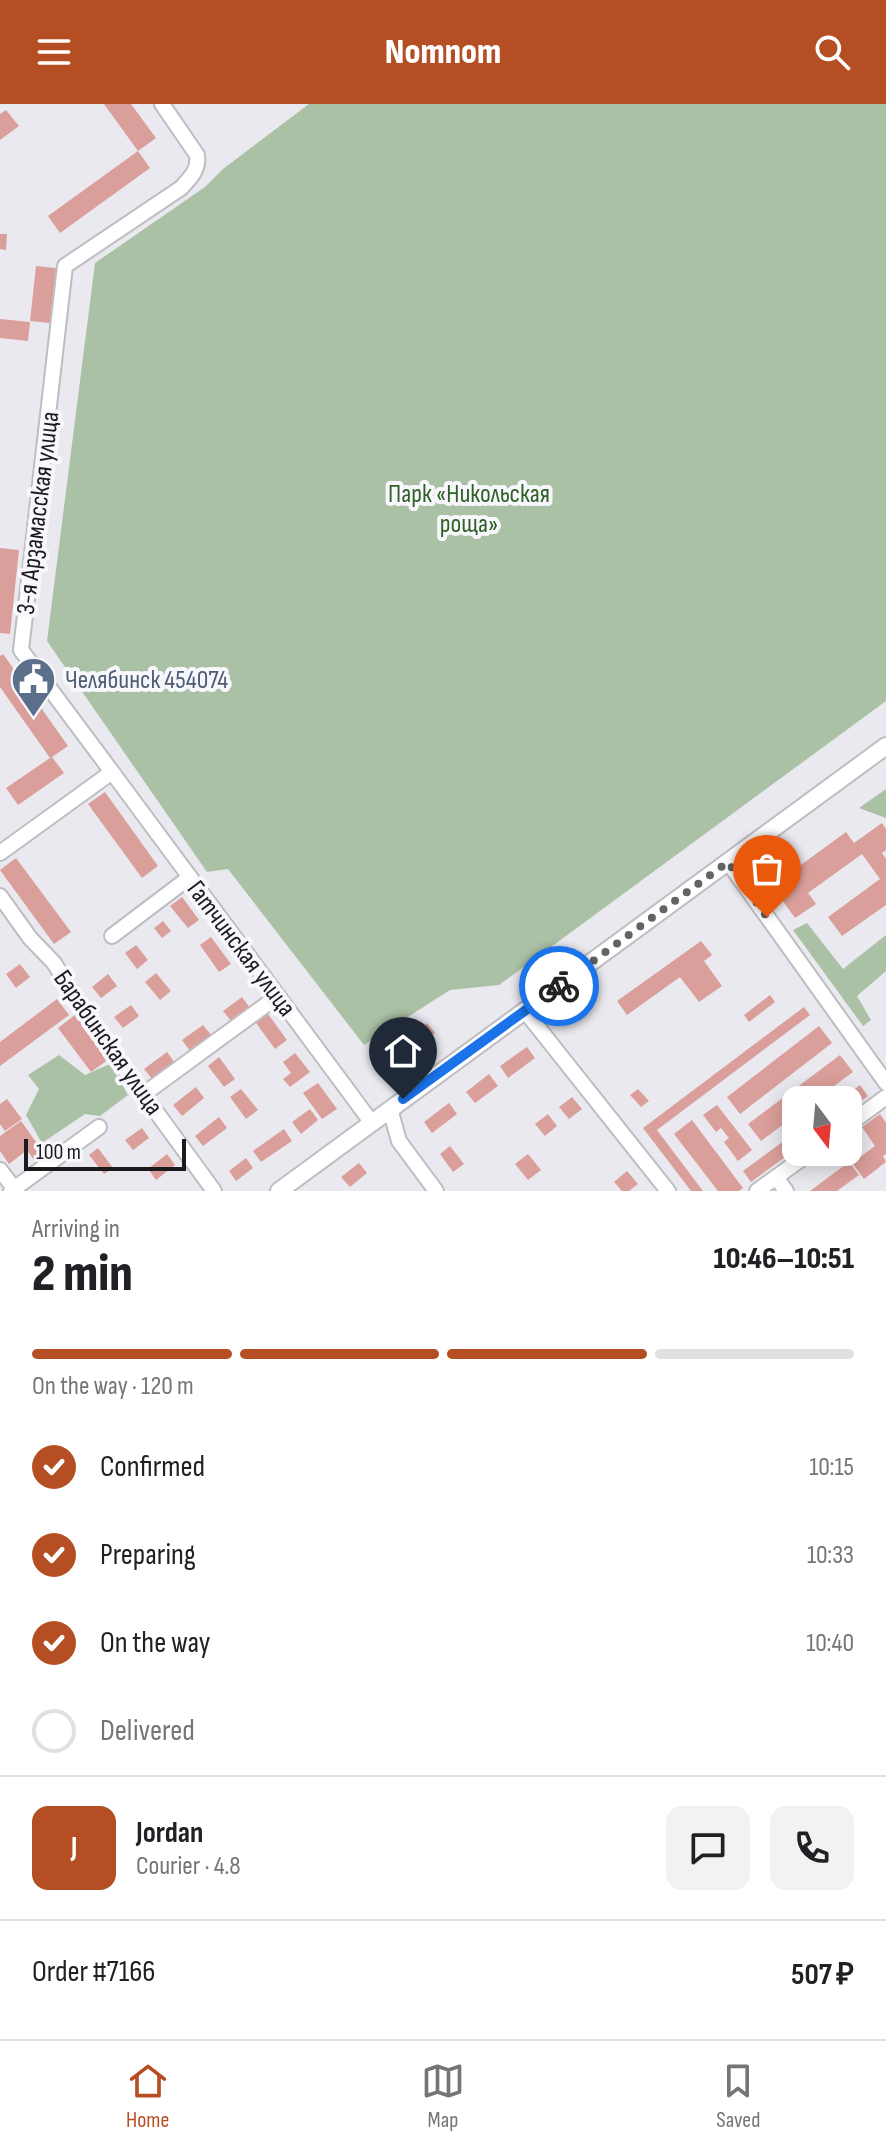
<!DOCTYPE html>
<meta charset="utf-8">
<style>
:root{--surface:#fff;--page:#f2f2f2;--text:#202124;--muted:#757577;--line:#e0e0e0;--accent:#b54f23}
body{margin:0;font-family:"Sofia Sans Condensed",sans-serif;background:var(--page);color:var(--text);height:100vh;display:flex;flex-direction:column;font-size:30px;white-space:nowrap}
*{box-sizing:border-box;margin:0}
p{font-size:26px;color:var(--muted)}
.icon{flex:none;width:44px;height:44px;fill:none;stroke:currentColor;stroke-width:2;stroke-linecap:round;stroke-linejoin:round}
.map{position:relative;height:1087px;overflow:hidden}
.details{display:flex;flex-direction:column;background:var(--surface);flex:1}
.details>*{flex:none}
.needle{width:52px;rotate:164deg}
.controls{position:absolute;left:782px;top:982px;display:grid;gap:16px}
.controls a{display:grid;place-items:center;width:80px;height:80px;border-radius:16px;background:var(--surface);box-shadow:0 4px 20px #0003;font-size:40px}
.scale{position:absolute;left:24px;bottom:20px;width:162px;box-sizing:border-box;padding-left:8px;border:4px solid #1b1b1d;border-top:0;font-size:22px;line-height:28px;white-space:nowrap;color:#1b1b1d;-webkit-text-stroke:6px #f7f7fc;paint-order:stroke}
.pin{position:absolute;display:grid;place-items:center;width:68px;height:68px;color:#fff;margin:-82px -34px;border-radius:50% 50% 50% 0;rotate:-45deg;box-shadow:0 0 8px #0007}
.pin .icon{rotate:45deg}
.courier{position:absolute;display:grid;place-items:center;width:80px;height:80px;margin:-40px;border:6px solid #1a73e8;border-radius:50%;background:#fff;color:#222;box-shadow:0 2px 10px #0007}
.headline em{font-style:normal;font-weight:800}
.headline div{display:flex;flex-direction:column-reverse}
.headline{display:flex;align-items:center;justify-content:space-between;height:136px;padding:0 32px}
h1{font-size:52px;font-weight:800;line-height:60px}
.bar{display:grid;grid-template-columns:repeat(4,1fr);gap:12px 8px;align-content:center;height:96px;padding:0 32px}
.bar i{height:10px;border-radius:6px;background:var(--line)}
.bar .active{background:var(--accent)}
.bar p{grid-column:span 4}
.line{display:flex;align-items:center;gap:20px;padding:0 32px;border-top:2px solid var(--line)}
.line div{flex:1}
.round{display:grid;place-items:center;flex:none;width:84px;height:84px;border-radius:16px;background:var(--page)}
ol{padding:0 32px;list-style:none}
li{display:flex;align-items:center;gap:24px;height:88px}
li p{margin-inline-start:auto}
li .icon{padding:8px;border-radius:50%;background:var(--accent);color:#fff;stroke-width:4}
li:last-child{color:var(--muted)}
li i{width:44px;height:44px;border:4px solid var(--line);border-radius:50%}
header{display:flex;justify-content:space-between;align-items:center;height:104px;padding:0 32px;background:var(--accent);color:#fff;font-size:36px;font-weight:800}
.menu{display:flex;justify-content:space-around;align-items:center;height:112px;border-top:2px solid var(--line);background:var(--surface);font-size:22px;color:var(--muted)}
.menu a{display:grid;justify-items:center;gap:4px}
.menu .active{color:var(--accent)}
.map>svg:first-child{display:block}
.green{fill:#aac1a5}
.building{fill:#db9f9b}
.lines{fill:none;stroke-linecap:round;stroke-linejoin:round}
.minor-casing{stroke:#bdbdc2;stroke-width:18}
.major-casing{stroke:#bdbdc2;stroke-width:20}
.minor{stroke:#fff;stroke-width:14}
.major{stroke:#fff;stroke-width:16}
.done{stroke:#636366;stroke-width:8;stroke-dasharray:0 14.4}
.route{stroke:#1a73e8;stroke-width:10}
.labels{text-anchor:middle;stroke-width:8;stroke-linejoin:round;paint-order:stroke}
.park-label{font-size:26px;fill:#316128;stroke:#f7f7fc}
.street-label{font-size:26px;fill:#1b1b1d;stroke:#f7f7fc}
.service-label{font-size:26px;fill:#4e5e75;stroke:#f7f7fc;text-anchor:start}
</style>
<header><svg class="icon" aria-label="menu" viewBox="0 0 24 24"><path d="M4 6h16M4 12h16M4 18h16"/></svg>Nomnom<svg class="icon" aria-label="search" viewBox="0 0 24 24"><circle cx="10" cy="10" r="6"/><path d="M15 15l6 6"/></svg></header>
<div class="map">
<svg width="886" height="1087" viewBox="0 0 886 1087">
<rect width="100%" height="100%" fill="#e9e9ef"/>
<g class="green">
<path d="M309,0H886V597L499,881L450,886L364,941L228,765L207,768L47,537L95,159L205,83L223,65Z"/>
<path d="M886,685V714L859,704Z"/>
<path d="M807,819L843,865L886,831V867L857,892L871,916L863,922L793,826Z"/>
<path d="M59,951L85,971L110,960L128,991L100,1012L85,1010L42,1039L26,1011L39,985L28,971Z"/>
</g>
<g class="building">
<path d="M104,0H131L156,34L138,47Z"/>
<path d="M6,6L19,22L0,36V10Z"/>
<path d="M138,47L150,64L60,129L48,112Z"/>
<path d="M0,130H7L6,146L0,145Z"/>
<path d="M36,162L56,164L50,219L30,217Z"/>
<path d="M0,215L30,218L28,237L0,234Z"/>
<path d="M0,444L19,446L10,530L0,529Z"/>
<path d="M3,550L68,642L52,653L64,669L18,701L6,684L50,654L0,583V552Z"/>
<path d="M105,688L158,762L142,774L88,700Z"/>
<path d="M882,719L886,725V746L882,749L886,755V801L842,832L828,813L880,775L862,750L808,789L816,800L795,814L772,782L846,728L854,739Z"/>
<path d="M16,754L71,828L54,840L0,766Z"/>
<path d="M182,793L199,816L188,824L170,802Z"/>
<path d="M163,817L171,827L162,834L154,824Z"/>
<path d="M211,833L231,860L219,868L200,841Z"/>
<path d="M701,837L712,851L704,857L722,882L699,898L680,873L627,911L617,897Z"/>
<path d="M136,841L148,856L137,865L125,849Z"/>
<path d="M20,860L30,873L16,884L6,870Z"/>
<path d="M156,869L171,887L160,896L145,878Z"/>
<path d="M108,870L117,882L101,894L92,883Z"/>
<path d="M770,891L775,898L749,918L744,911Z"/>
<path d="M242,893L250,904L232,918L223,907Z"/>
<path d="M57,895L69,911L0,962V938Z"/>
<path d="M131,901L139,912L123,924L114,913Z"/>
<path d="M804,903L810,911L657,1026L703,1087H691L643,1024Z"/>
<path d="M268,910L287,936L275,945L256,919Z"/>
<path d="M75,911L109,955L91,968L58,924Z"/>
<path d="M427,919L435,929L411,948L403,937Z"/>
<path d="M203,921L212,932L191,948L182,936Z"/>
<path d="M819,922L832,939L740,1010L727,993Z"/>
<path d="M527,943L535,954L508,974L500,962Z"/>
<path d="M167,948L175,959L153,976L144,965Z"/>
<path d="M295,949L310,968L290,983L283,975L291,969L283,958Z"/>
<path d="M840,951L853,968L815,996H796V1011L761,1037L748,1020Z"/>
<path d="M219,953L235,975L224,983L208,962Z"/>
<path d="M489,970L498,982L475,999L466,988Z"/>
<path d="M318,979L337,1005L322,1015L303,989Z"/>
<path d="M860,981L868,992L848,1007V996H840Z"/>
<path d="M196,983L204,994L182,1012L173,1001Z"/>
<path d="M241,985L258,1006L246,1015L230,993Z"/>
<path d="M638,985L649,997L641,1003L630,991Z"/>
<path d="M572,993L582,1005L569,1015L559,1003Z"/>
<path d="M7,995L22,1015L5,1027L0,1020V1000Z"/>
<path d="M449,999L457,1010L432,1029L424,1018Z"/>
<path d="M717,1001L752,1046L738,1057L724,1038L729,1034L721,1024L716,1028L703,1011Z"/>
<path d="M310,1005L318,1016L301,1030L292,1018Z"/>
<path d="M548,1010L557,1022L545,1032L535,1020Z"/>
<path d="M880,1010L886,1019V1050L883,1052L886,1058L864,1075L852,1059L875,1042L862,1023Z"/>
<path d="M219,1013L227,1024L203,1042L195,1032Z"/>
<path d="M692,1016L743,1084L739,1087H718L674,1030Z"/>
<path d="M21,1017L46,1052L36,1059L27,1046L9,1060L0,1047V1032Z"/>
<path d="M142,1024L149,1034L133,1046L125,1036Z"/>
<path d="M284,1025L292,1037L261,1058L253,1047Z"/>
<path d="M796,1028V1045L751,1078L743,1067Z"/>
<path d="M450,1042L464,1060L453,1068L440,1050Z"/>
<path d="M98,1044L113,1064L104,1070L89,1051Z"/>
<path d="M167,1050L175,1061L156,1076L148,1065Z"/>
<path d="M528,1050L541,1066L528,1076L515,1060Z"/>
<path d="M246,1054L253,1064L236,1077L229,1067Z"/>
<path d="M849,1058L859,1071L837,1087H810Z"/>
<path d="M359,1059L367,1069L350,1083L341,1073Z"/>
<path d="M627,1067L638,1080L629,1087H622L614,1078Z"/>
</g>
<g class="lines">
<defs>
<g id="minor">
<path d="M112,668L372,1019"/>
<path d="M0,749L112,668L21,546L65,162L181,84C191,73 199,66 197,51L162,0"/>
<path d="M728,758L886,979"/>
<path d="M0,792L30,834L54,859L92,920L214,1087"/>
<path d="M112,832L190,773"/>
<path d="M525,907L668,1087"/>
<path d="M144,990L278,892"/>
<path d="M390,1005L399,1037L436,1087"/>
<path d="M848,1021L886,993"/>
<path d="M0,1066L16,1087"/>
<path d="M776,1073L786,1087"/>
<path d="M11,1087L99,1023"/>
<path d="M757,1087L811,1048"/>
</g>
<path id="major" d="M279,1087L886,642"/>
</defs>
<use href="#minor" class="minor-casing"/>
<use href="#major" class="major-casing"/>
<use href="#minor" class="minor"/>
<use href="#major" class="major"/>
</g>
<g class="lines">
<path class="done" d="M559,882L728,758L767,813"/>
<path class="route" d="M403,995L559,882"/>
</g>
<defs>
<symbol id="civic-pin" viewBox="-11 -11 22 30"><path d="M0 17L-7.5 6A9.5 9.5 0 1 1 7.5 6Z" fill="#5c6f8a" stroke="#f7f7fc"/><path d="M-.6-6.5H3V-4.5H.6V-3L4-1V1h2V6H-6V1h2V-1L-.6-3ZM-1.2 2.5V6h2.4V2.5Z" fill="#fff"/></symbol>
</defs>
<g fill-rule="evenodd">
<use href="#civic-pin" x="8" y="550" width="51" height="69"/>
</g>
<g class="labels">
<g class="park-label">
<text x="469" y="398">Парк «Никольская<tspan x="469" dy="30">роща»</tspan></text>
</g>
<g class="street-label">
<text transform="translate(37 409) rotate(-83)" y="9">3-я Арзамасская улица</text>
<text transform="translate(242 844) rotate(53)" y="9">Гатчинская улица</text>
<text transform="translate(109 938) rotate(55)" y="9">Барабинская улица</text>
</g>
<g class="service-label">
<text x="65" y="584">Челябинск 454074</text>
</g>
</g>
</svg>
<div class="controls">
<a><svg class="needle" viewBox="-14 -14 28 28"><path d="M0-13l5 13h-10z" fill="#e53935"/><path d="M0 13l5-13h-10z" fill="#757577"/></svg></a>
</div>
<div class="scale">100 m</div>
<div class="pin" style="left:767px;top:813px;background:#ea580c"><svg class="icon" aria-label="bag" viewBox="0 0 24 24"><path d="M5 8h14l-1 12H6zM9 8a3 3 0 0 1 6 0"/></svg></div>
<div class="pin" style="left:403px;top:995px;background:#1f2937"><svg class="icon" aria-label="home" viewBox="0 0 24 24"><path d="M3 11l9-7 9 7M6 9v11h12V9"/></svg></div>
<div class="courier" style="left:559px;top:882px"><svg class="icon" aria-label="bike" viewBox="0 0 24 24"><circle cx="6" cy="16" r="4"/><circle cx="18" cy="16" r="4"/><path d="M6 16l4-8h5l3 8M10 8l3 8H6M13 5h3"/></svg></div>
</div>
<section class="details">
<div class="headline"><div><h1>2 min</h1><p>Arriving in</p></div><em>10:46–10:51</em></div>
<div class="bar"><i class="active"></i><i class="active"></i><i class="active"></i><i></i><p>On the way · 120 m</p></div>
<ol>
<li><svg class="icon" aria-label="check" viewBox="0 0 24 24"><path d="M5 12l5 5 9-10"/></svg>Confirmed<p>10:15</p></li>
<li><svg class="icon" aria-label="check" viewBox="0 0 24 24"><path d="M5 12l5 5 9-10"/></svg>Preparing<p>10:33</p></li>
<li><svg class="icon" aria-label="check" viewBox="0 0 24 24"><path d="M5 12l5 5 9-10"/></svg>On the way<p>10:40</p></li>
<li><i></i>Delivered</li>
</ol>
<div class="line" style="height:144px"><b class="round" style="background:var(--accent);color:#fff">J</b><div><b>Jordan</b><p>Courier · 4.8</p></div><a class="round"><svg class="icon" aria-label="chat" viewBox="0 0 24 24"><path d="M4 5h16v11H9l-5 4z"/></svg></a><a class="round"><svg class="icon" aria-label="phone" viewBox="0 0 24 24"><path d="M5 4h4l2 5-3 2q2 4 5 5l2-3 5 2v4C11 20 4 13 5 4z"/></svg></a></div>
<div class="line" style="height:104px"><div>Order #7166</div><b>507 ₽</b></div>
</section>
<nav class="menu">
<a class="active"><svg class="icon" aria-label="home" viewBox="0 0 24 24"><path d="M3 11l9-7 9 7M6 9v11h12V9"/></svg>Home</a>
<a><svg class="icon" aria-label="map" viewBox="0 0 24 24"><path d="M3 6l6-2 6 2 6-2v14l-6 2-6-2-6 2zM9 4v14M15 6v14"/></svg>Map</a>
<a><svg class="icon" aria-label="saved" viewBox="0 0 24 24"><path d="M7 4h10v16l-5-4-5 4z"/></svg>Saved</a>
</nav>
